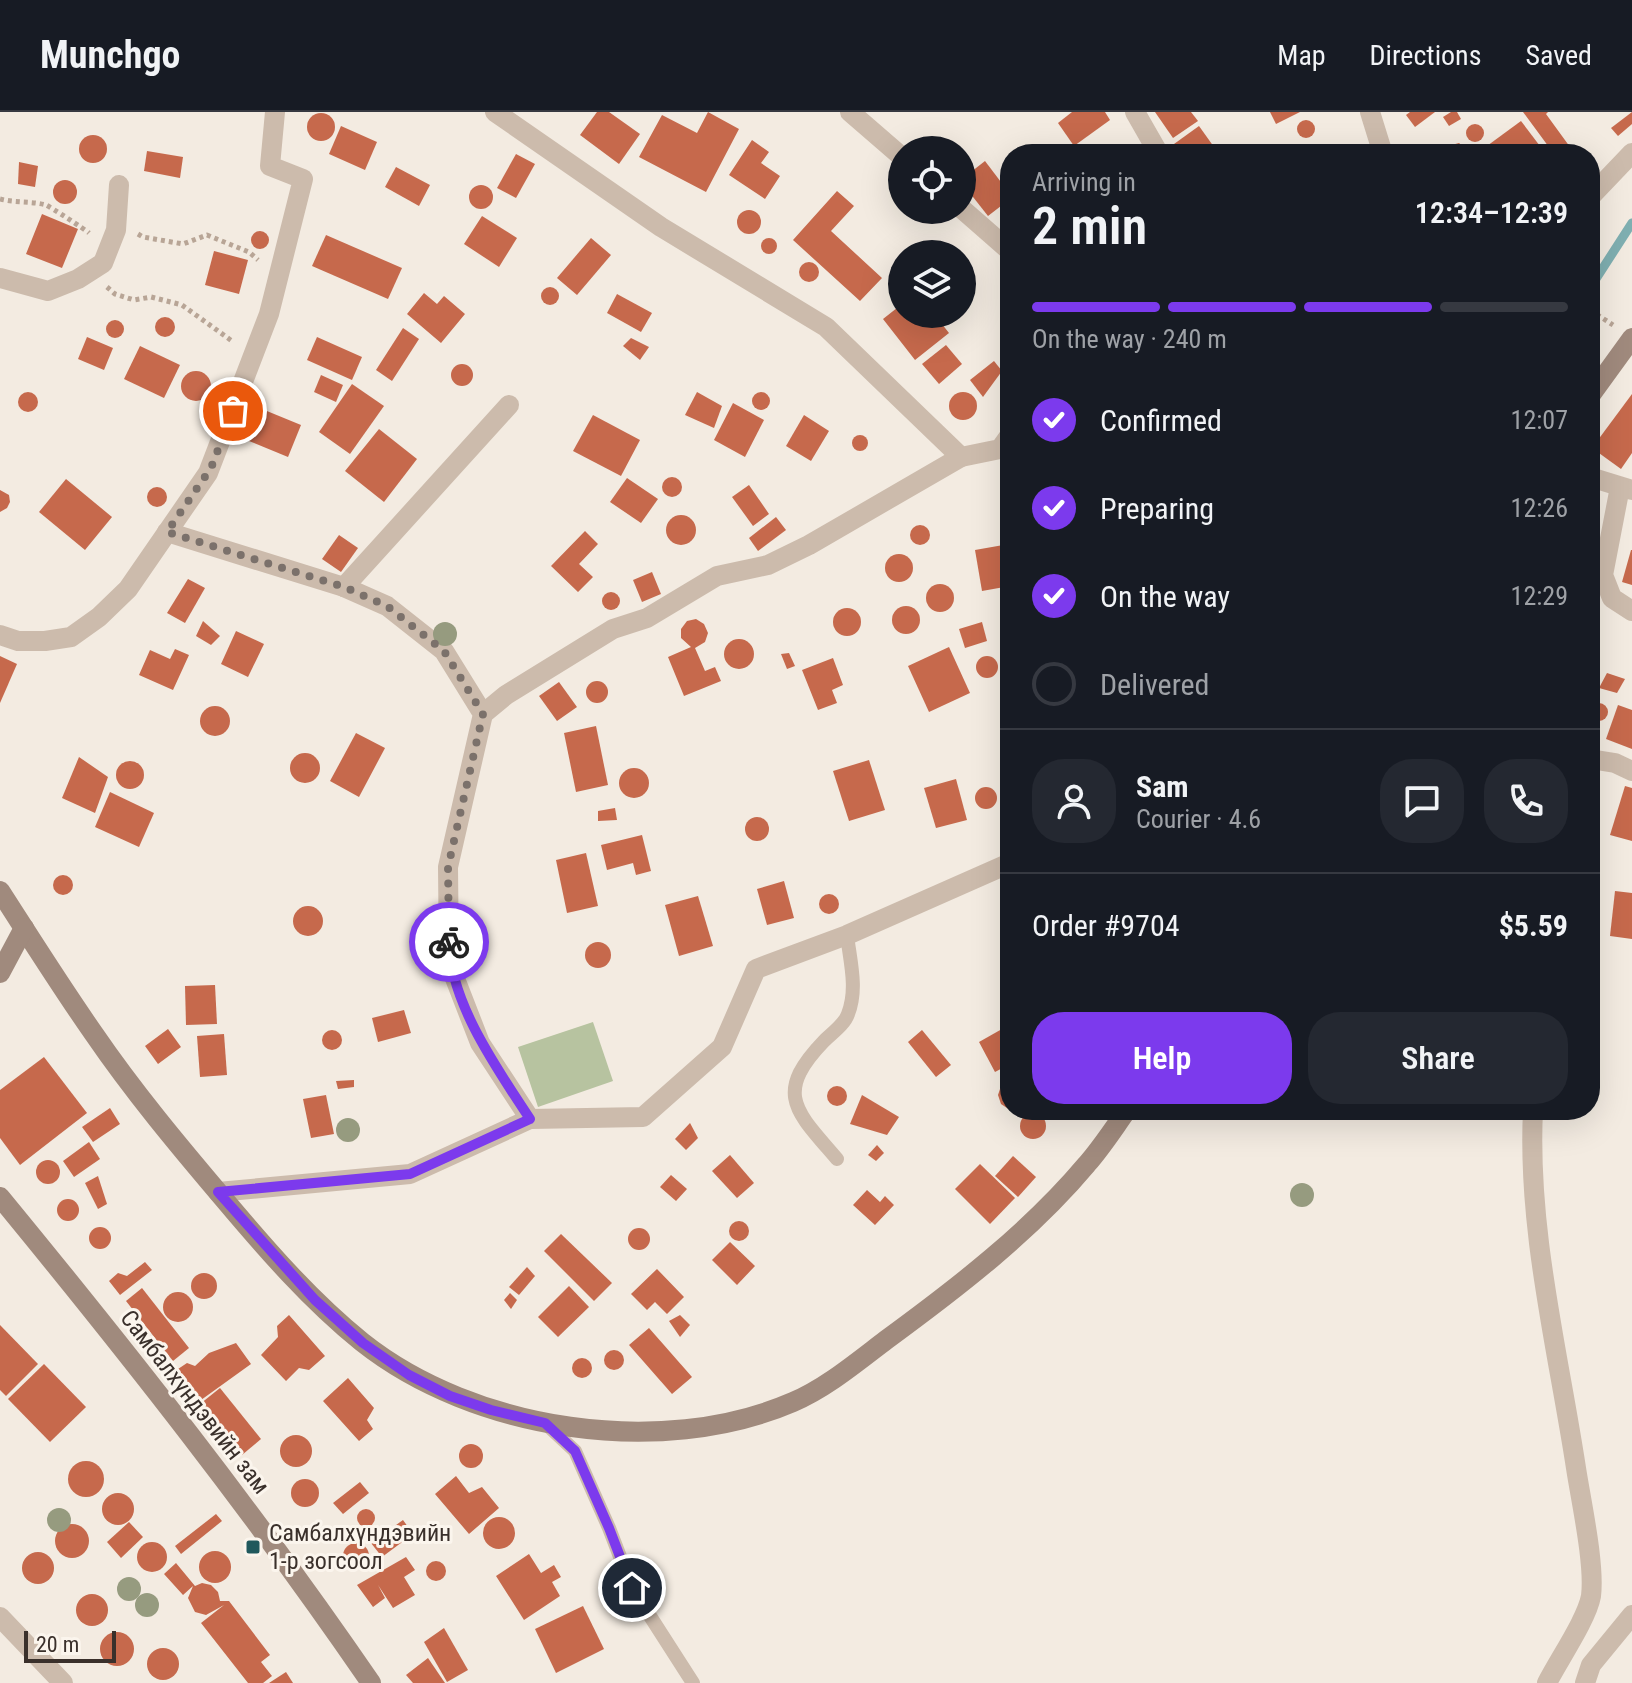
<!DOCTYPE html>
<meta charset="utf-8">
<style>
:root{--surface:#171b24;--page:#242831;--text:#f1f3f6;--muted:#9ea1a6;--line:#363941;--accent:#7c3aed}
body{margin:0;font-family:"Roboto Condensed",sans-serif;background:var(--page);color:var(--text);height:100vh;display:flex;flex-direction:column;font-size:30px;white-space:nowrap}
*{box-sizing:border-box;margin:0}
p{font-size:26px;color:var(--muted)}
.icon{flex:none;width:44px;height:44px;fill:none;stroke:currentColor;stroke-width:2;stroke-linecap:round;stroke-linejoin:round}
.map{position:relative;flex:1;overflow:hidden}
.side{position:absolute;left:1000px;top:32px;width:600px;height:976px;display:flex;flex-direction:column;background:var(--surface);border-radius:32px;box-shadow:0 8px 32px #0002}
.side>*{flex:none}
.controls{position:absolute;left:888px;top:24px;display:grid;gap:16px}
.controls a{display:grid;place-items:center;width:88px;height:88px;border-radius:50%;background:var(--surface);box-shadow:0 8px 32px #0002;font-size:40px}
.scale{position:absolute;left:24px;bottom:20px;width:92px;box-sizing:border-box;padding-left:8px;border:4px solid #3a302b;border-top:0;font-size:22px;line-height:28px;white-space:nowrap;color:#3a302b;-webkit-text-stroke:6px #fbf5ed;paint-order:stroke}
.pin{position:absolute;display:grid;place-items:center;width:68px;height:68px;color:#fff;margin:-34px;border:4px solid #fff;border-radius:50%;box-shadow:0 2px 8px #0007}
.courier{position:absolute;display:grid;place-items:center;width:80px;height:80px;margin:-40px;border:6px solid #7c3aed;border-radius:50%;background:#fff;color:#222;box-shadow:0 2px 10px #0007}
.head em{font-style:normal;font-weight:600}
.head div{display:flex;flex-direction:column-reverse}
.head{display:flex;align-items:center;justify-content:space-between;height:136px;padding:0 32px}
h1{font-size:52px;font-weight:600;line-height:60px}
.bar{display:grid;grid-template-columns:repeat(4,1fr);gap:12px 8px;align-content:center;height:96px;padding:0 32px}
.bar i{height:10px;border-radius:6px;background:var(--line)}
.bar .current{background:var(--accent)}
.bar p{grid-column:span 4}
.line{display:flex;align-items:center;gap:20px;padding:0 32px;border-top:2px solid var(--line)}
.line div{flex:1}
.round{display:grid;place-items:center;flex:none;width:84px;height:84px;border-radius:32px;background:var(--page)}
ol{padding:0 32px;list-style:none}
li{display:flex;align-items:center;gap:24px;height:88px}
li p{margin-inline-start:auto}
li .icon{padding:8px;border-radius:50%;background:var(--accent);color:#fff;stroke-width:4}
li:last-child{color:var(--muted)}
li i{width:44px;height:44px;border:4px solid var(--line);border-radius:50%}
.cta{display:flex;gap:16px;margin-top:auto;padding:16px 32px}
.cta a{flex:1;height:92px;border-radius:32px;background:var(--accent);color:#fff;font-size:32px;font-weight:600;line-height:92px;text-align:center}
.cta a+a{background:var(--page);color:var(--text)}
header{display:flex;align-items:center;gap:48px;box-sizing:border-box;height:112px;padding:0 40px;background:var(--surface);border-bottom:2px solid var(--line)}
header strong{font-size:38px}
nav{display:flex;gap:44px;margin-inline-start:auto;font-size:28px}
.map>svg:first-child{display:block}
.green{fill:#b7c3a0}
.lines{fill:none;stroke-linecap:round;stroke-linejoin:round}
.stream{stroke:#7fafb1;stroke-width:9}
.building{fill:#c6694c}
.path{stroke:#b8a596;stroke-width:5;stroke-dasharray:4 4;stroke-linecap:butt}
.lane{stroke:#ccbbac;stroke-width:14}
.street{stroke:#ccbbac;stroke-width:20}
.secondary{stroke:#a08a7d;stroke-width:20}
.tree{fill:#969b7f}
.done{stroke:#7b716b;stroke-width:8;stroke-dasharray:0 14.4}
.route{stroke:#7c3aed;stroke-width:10}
.poi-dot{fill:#20585c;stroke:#fbf5ed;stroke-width:3}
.labels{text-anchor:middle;stroke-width:6;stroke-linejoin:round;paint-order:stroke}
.street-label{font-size:24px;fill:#3a302b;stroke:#fbf5ed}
.poi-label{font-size:24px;fill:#3a302b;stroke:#fbf5ed;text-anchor:start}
</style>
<header>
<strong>Munchgo</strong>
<nav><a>Map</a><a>Directions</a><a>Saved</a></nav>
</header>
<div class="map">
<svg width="1632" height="1571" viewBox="0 0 1632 1571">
<rect width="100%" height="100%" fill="#f3ebe1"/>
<path class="green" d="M593,910L613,969L538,995L518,935Z"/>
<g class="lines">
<path class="stream" d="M1590,176L1632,111"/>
</g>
<g class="building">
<path d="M597,0H609L640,22L619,52L580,23Z"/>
<path d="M708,0L739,17L706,80L639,45L662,3L697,21Z"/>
<path d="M1072,0H1105L1110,8L1074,34L1058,11Z"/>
<path d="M1155,0H1191L1198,9L1173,26Z"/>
<path d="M1270,0H1300L1276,12Z"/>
<path d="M1410,0H1435L1415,15L1406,3Z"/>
<path d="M1451,0H1457L1461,7L1449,14L1443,5Z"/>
<path d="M1523,0H1548L1546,2L1570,35L1561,42H1554Z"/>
<path d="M1632,0V12L1618,24L1611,16Z"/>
<circle cx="321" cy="15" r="14"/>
<circle cx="1306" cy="17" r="9"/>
<path d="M1521,9L1546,42H1476Z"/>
<circle cx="1475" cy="21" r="9"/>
<path d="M341,14L377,30L365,58L329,42Z"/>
<path d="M1199,14L1219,42H1181L1174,32Z"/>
<circle cx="93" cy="37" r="14"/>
<path d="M752,28L769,40L761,51L780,64L765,87L729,63Z"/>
<path d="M1459,31L1465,36L1466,42H1444L1448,34Z"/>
<path d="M147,39L183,45L180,66L144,59Z"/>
<path d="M516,42L535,52L516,86L497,76Z"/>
<path d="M985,49L1010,82V87L988,104L962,71V67Z"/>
<path d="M19,50L38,54L35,75L18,72Z"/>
<path d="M396,55L430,73L419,94L385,75Z"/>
<circle cx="65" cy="80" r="12"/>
<circle cx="481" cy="85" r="12"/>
<path d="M837,79L854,94L831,119L882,166L860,189L793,128Z"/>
<circle cx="749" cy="110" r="12"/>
<path d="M42,102L78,117L62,156L26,142Z"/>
<path d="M482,104L517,126L499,155L464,132Z"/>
<circle cx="260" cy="128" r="9"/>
<path d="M326,123L402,156L388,187L312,154Z"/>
<path d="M591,126L611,143L577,183L557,166Z"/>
<circle cx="769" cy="134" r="8"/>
<path d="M214,139L248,148L239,182L205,173Z"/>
<circle cx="809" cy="160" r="10"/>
<circle cx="550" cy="184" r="9"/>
<path d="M424,181L437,192L444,184L465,202L441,231L407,202Z"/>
<path d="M617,182L652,201L641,220L607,201Z"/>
<path d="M902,192V202H934L949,221L915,248L883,207Z"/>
<circle cx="165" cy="215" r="10"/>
<circle cx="115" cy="217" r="9"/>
<path d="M403,216L419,227L392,269L376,258Z"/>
<path d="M87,225L113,236L104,258L78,247Z"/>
<path d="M317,225L362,245L352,268L307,248Z"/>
<path d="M631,226L649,235L640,248L623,234Z"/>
<path d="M946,233L962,252L939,272L922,252Z"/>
<path d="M140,234L180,253L164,286L124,267Z"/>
<path d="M994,249L1002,259L983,285L970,268Z"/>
<circle cx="462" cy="263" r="11"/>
<circle cx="196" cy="274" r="15"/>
<path d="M321,263L343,273L336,290L314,280Z"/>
<path d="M352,272L384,294L350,342L319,320Z"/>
<circle cx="28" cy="290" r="10"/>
<circle cx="963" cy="294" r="14"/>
<path d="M697,280L722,294L714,316L685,303Z"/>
<circle cx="761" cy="289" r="9"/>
<path d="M1632,282V341L1621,357L1592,336Z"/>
<path d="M733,291L764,308L745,345L714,328Z"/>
<path d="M262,297L301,313L288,345L249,329Z"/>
<path d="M593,303L640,328L621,364L573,339Z"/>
<path d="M804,303L829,319L811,349L786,334Z"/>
<path d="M379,317L417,347L384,390L345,359Z"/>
<circle cx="860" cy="331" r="8"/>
<circle cx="672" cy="375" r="10"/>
<path d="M627,366L658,387L641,411L610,390Z"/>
<path d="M66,367L112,405L85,438L39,400Z"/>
<path d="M749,373L769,402L753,414L732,385Z"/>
<circle cx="157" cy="385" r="10"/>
<path d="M0,378L9,383L10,390L7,396L0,400Z"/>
<circle cx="681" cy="418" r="15"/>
<path d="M776,405L786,418L758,439L749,426Z"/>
<circle cx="920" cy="423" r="10"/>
<path d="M585,419L598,432L579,452L593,465L578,480L551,454Z"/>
<path d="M339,423L358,436L341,460L322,447Z"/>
<path d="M1009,432L1010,474L982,479L975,438Z"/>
<path d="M1631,438H1632V473L1622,470Z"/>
<circle cx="899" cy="456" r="14"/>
<path d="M652,460L661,482L642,490L633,468Z"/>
<path d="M188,467L205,476L185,511L167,501Z"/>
<circle cx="940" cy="486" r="14"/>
<circle cx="611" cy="489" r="9"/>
<circle cx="906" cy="508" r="14"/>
<circle cx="847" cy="510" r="14"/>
<path d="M696,507L704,512L708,521L705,530L695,536L705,559L715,555L721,569L684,584L668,545L691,535L681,526V517L687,509Z"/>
<path d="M203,509L220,524L211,533L196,524Z"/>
<path d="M982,510L987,529L965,536L959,517Z"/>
<path d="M236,519L264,532L248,565L221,552Z"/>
<circle cx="739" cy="542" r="15"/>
<path d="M949,535L970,581L929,600L908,554Z"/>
<path d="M175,537L189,543L173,578L139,563L150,538L170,547Z"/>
<path d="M789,541L795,554L787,557L781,542Z"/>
<circle cx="987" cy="555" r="11"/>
<path d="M0,544L17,552L0,591Z"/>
<path d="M833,546L843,573L832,578L837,591L818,598L802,558Z"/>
<path d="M1607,561L1625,567L1617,581L1599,576Z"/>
<circle cx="597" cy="580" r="11"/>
<path d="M559,570L577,595L557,609L539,584Z"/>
<circle cx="1599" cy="600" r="9"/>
<path d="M1618,593L1632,598V637L1606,627Z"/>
<circle cx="215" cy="609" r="15"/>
<path d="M596,614L608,673L576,680L564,621Z"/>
<path d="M356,621L385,636L359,685L330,669Z"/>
<circle cx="305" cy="656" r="15"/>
<path d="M79,645L108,665L95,701L62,686Z"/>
<path d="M869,648L885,698L849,709L833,659Z"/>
<circle cx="130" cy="663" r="14"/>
<circle cx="634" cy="671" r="15"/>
<path d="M956,667L967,708L936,716L924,676Z"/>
<path d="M1625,674L1632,676V729L1610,723Z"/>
<circle cx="986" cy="686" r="11"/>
<path d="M110,680L154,701L139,735L95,715Z"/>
<path d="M615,696L617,708L598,709V699Z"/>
<circle cx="757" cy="717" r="12"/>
<path d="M642,723L651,759L636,763L633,751L607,758L601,733Z"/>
<path d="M586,741L598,794L567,801L556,748Z"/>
<circle cx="63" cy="773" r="10"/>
<path d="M784,769L794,806L767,813L757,777Z"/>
<path d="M1615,779L1632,781V827L1610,824Z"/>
<circle cx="829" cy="792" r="10"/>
<path d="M698,784L713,834L679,844L665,793Z"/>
<circle cx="308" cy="809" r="15"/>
<circle cx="598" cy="843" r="13"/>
<path d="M215,873L217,912L186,913L185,874Z"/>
<path d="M404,898L411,921L378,930L372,906Z"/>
<path d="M168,917L181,935L158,952L145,934Z"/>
<path d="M1002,917L1010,932V952L995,960L979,930Z"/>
<circle cx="332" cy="928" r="10"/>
<path d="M922,918L951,953L936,965L908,930Z"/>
<path d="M224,922L227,963L200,965L197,924Z"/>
<path d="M44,945L87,1001L20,1053L0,1026V978Z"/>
<path d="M354,968V975L338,977L336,969Z"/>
<path d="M1010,968V998L1001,992L998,983L1001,974Z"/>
<circle cx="837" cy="984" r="10"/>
<path d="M326,983L334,1022L311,1026L303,987Z"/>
<path d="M862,983L899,1005L887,1023L850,1012Z"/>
<path d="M110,996L120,1012L93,1030L82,1015Z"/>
<circle cx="1033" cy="1014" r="13"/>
<path d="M690,1011L698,1026L686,1038L675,1027Z"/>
<path d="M89,1030L100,1047L74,1065L63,1049Z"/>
<path d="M877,1033L884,1041L876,1049L868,1043Z"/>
<path d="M730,1043L754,1071L737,1086L712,1059Z"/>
<path d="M1013,1044L1036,1065L1018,1085L995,1064Z"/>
<circle cx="48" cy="1060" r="12"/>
<path d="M980,1052L1015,1086L990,1112L955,1077Z"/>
<path d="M671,1063L687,1077L676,1089L660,1075Z"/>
<path d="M98,1064L107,1092L98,1097L85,1071Z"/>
<path d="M867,1078L880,1090L885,1084L894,1093L875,1113L853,1093Z"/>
<circle cx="68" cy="1098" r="11"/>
<circle cx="739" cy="1119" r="10"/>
<circle cx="100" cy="1126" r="11"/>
<circle cx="639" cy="1127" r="11"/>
<path d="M561,1122L612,1171L594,1189L544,1139Z"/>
<path d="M730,1130L755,1154L737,1173L712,1148Z"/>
<path d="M145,1150L152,1158L120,1183L109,1169L118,1161L127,1164Z"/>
<path d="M527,1155L535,1164L519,1183L509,1175Z"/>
<path d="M657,1157L684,1185L667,1202L655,1190L647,1198L631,1182Z"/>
<circle cx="204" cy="1174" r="13"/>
<path d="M569,1174L589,1195L558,1225L538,1205Z"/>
<path d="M142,1176L189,1236L173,1249L126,1189Z"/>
<circle cx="178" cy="1195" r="15"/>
<path d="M510,1181L517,1188L511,1197L504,1188Z"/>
<path d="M289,1203L325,1244L309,1258L299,1256L286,1269L261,1243L278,1225L277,1214Z"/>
<path d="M680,1203L690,1213L680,1225L669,1209Z"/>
<path d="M0,1213L38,1252L6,1284L0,1278Z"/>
<path d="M649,1216L692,1265L672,1282L629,1233Z"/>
<path d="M236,1231L251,1252L201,1288L178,1257L187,1251L195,1254L209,1241Z"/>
<circle cx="614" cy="1248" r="10"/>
<circle cx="582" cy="1256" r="10"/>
<path d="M44,1252L86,1295L50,1330L8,1287Z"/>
<path d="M348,1266L374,1296L367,1308L373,1317L359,1329L323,1289Z"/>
<path d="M220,1276L261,1327L242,1343L200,1292Z"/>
<circle cx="296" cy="1339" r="16"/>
<circle cx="471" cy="1344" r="12"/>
<circle cx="86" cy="1367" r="18"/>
<path d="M456,1364L469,1381L482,1375L499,1396L469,1422L435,1382Z"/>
<circle cx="305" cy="1381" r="14"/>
<path d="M360,1370L369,1381L343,1402L333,1391Z"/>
<circle cx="118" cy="1397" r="16"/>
<circle cx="366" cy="1406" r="9"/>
<path d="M216,1402L222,1409L181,1442L175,1434Z"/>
<circle cx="499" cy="1421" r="16"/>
<path d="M403,1408L413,1422L382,1445L371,1431Z"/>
<path d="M129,1410L143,1425L121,1446L107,1430Z"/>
<circle cx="72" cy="1429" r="17"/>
<circle cx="152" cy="1445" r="15"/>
<circle cx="356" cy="1444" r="13"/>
<circle cx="215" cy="1455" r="16"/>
<circle cx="38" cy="1456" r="16"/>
<path d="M529,1442L541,1461L554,1453L561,1465L552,1470L560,1484L524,1508L496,1464Z"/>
<path d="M406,1445L415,1458L404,1465L415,1483L393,1496L378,1473L385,1486L373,1495L357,1473Z"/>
<circle cx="436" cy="1459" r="10"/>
<path d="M176,1451L195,1474L202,1471L211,1473L218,1480L220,1489H229L270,1543L261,1550L272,1564L263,1571H248L201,1511L224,1493L206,1503L195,1500L188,1486L193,1474L183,1483L164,1462Z"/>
<circle cx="92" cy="1498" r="16"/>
<path d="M583,1494L604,1537L556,1561L535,1517Z"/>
<path d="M444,1516L468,1558L447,1570L424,1530Z"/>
<circle cx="117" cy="1537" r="17"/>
<circle cx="163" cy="1552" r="16"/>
<path d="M428,1546L445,1571H413L406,1563Z"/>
<path d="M286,1560L293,1571H269Z"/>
</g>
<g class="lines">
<g class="path">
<path d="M0,87C15,91 31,89 46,93C49,94 86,118 89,121"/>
<path d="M138,122L143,125L183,132L207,123L249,140L258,148"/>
<path d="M107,175L115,182L134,188L151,185L182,193L232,229"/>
<path d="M1590,198L1613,213"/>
</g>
<g class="lane">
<path d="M837,1047C796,999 773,982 824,929C831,922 845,912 848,902C858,877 850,849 847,823"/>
<path d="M545,1311L575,1339L609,1416L632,1476L693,1571"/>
</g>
<g class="street">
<path d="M495,0L661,115L826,215L961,345L1000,337L1010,323"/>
<path d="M850,0L902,45"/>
<path d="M1135,0L1159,42"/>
<path d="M1370,0L1383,42"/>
<path d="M1590,85L1632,41"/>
<path d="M962,97L1010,139"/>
<path d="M0,166L48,179L78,167L103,151L116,118L119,73"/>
<path d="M1590,365L1632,378"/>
<path d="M1620,375L1603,463L1612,486L1632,499"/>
<path d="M167,420L344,475L387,494L444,539L483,602L448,755L449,851L480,931L530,1007"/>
<path d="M344,475L509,293"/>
<path d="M0,523L18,529H45L71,525L99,505L128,477L208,361L269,202L303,67L270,54L275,0"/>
<path d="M483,602L506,583L613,517L647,506L717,464L768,453L809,433L961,345"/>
<path d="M1590,647L1615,651L1632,659"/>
<path d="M1533,998C1527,1118 1558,1238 1576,1356C1581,1389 1595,1452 1591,1484C1587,1507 1558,1549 1547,1571"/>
<path d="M218,1080L410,1062L530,1007L643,1005L722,935L756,857L847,823L1010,751"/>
<path d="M0,1505L63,1571"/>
<path d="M1585,1571L1591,1553L1632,1503"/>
</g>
<g class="secondary">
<path d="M1590,284L1632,226"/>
<path d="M0,779C31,827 61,875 94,922C133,979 178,1033 223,1086C266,1137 310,1188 362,1230C474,1319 661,1347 793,1290C826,1276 857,1250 886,1228C957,1176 1030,1120 1087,1052C1102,1035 1114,1016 1127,998"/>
<path d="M0,861L24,816"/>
<path d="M0,1085C129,1242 256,1403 371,1571"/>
</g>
</g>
<g class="tree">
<circle cx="445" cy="522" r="12"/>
<circle cx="348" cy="1018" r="12"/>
<circle cx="1302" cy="1083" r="12"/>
<circle cx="59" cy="1408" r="12"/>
<circle cx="129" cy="1477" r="12"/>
<circle cx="147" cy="1493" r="12"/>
</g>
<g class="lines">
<path class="done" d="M233,299L211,356L167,420L344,475L387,494L444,539L483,602L448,755L449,830"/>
<path class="route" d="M449,830C450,891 498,958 530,1007L410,1062L218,1080L315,1188L363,1231L409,1263L450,1284L491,1298L545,1311L575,1339L609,1416L632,1476"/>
</g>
<rect class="poi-dot" x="245" y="1427" width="16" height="16" rx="4"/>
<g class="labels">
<g class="street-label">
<text transform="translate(195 1290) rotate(52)" y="8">Самбалхүндэвийн зам</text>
</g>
<g class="poi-label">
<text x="269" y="1429">Самбалхүндэвийн<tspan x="269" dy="28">1-р зогсоол</tspan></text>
</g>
</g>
</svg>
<div class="controls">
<a><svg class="icon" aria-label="locate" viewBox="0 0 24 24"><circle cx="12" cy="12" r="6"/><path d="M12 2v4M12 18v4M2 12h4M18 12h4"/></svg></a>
<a><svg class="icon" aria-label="layers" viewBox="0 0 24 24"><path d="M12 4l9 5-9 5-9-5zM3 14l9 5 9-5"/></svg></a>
</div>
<div class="scale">20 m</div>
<div class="pin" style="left:233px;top:299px;background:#ea580c"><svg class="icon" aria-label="bag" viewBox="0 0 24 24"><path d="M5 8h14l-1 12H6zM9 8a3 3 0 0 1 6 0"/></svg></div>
<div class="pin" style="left:632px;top:1476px;background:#1f2937"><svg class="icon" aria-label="home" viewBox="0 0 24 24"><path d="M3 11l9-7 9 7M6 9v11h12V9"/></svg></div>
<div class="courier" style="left:449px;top:830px"><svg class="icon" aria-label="bike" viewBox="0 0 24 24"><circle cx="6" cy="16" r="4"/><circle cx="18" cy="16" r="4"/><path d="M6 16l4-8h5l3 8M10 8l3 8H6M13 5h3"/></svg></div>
<section class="side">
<div class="head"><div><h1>2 min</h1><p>Arriving in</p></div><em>12:34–12:39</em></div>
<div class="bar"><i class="current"></i><i class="current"></i><i class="current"></i><i></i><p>On the way · 240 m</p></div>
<ol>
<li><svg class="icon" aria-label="check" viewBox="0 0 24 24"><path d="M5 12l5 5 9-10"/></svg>Confirmed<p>12:07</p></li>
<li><svg class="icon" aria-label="check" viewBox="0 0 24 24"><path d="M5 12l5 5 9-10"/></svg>Preparing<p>12:26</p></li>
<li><svg class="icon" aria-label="check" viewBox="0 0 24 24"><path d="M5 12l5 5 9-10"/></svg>On the way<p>12:29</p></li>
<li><i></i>Delivered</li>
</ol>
<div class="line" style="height:144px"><a class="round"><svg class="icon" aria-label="person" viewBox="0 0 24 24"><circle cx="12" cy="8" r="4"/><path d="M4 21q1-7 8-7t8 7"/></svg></a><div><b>Sam</b><p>Courier · 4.6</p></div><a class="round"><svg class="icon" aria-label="chat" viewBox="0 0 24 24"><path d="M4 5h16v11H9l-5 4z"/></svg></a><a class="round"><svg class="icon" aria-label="phone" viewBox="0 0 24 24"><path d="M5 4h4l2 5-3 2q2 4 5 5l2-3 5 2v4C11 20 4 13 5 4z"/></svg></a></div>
<div class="line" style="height:104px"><div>Order #9704</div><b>$5.59</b></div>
<div class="cta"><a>Help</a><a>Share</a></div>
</section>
</div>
